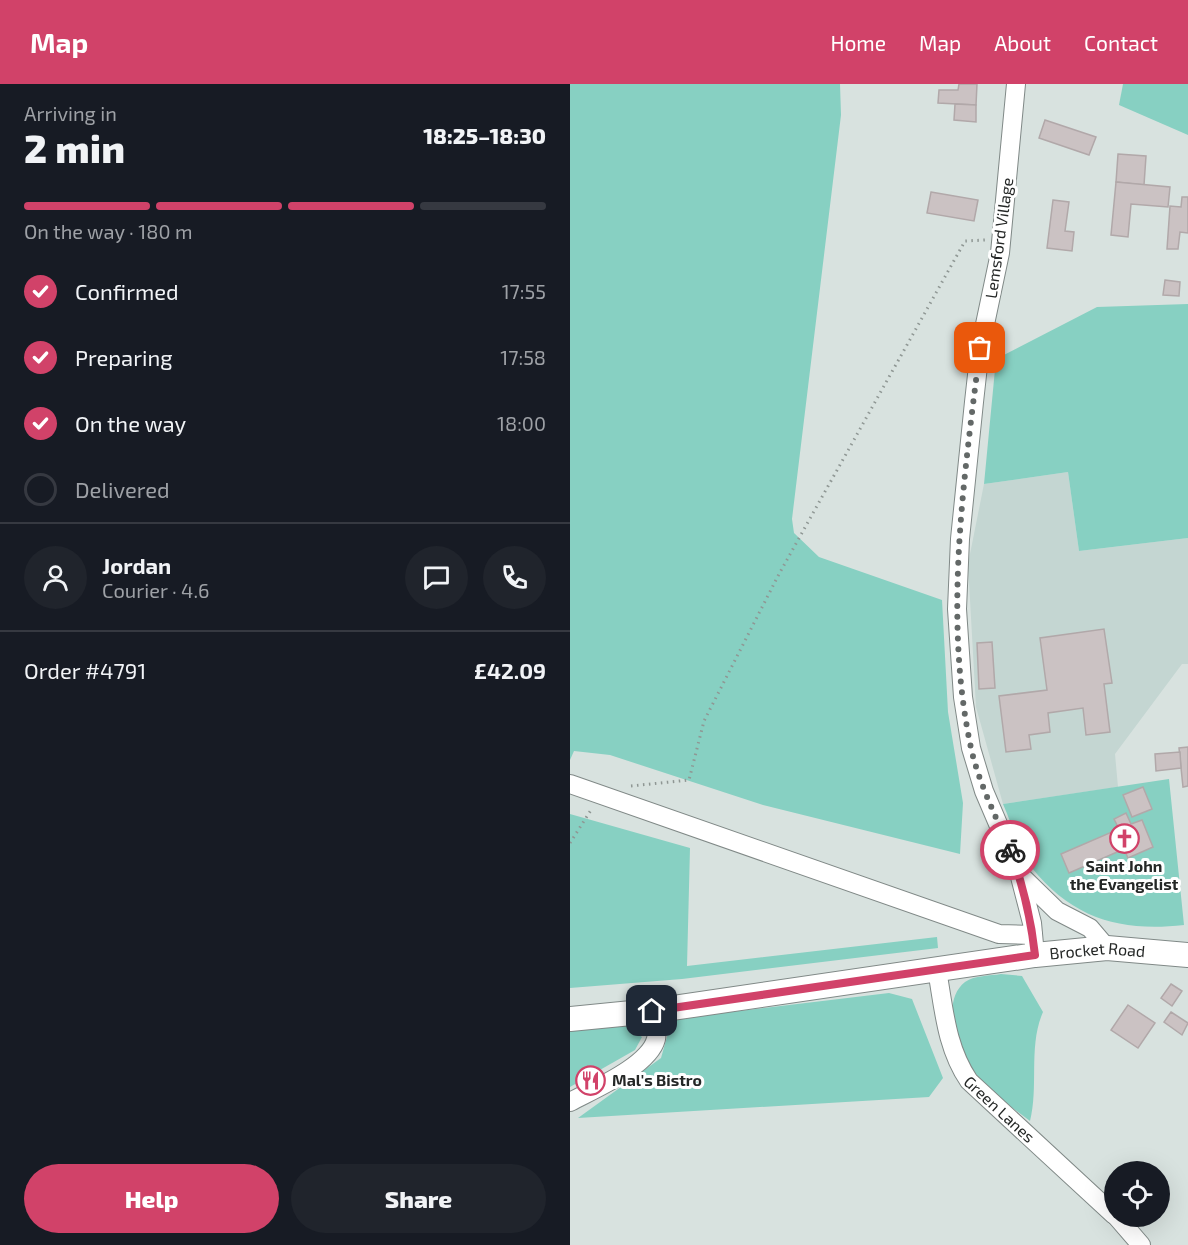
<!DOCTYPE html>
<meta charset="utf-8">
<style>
:root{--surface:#171b24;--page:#20242c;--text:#f1f3f6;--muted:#9ea1a6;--line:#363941;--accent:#d14269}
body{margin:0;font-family:"Exo 2",sans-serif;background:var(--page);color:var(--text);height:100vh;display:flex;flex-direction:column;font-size:22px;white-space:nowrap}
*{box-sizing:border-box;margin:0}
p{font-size:20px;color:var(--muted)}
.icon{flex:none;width:33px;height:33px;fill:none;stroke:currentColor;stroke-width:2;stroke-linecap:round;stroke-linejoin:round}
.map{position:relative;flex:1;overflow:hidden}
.details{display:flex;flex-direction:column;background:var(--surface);width:570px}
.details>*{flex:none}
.buttons{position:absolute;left:534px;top:1077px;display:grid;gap:12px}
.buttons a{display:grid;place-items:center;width:66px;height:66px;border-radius:50%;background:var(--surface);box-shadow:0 6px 24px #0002;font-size:30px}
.pin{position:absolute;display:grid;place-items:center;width:51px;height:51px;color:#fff;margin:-26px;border-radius:12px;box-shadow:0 3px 9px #0006}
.courier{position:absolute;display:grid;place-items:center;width:60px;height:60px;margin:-30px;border:4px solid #d14269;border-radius:50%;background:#fff;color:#222;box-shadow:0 2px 8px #0007}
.overview em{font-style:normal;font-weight:800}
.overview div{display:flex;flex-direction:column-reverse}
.overview{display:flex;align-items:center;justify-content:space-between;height:102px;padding:0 24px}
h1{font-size:39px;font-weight:800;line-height:45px}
.bar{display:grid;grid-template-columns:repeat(4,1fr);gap:9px 6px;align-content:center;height:72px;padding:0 24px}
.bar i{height:8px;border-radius:4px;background:var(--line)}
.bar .selected{background:var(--accent)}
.bar p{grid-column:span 4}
.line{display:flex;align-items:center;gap:15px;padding:0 24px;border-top:2px solid var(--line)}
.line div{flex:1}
.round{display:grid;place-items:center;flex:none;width:63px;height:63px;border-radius:32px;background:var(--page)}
ol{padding:0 24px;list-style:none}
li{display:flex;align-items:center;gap:18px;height:66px}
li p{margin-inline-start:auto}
li .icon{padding:6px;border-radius:50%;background:var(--accent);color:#fff;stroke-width:4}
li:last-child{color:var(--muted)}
li i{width:33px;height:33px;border:3px solid var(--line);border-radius:50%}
.cta{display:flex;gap:12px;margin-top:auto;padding:12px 24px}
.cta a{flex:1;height:69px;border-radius:36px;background:var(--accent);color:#fff;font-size:24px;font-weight:800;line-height:69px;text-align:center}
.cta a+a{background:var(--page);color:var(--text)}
header{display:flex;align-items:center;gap:36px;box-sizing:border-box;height:84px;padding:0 30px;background:var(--accent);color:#fff}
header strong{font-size:28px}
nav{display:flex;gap:33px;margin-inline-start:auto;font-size:21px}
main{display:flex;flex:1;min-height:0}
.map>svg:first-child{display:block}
.built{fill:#c4d6d2}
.green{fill:#87d0c2}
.building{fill:#cbc2c3;stroke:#b1a8a9;stroke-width:1.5}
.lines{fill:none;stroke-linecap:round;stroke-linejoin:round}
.minor-casing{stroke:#808987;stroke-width:20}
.major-casing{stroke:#808987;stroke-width:26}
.path{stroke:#8f9794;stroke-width:3;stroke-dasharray:1.5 4.5;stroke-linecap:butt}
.minor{stroke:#fff;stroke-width:18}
.major{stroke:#fff;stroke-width:24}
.done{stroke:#636867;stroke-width:6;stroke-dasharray:0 10.8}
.route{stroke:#d14269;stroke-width:8}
.labels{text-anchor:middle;stroke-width:6;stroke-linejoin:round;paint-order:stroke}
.street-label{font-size:16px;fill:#242726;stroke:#fff}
.poi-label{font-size:16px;font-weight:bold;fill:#242726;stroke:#fff}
</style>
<header>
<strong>Map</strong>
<nav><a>Home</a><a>Map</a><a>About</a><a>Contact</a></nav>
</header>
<main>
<section class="details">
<div class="overview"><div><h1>2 min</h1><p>Arriving in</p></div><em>18:25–18:30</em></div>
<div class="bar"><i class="selected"></i><i class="selected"></i><i class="selected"></i><i></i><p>On the way · 180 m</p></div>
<ol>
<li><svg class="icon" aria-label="check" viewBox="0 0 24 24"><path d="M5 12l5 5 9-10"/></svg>Confirmed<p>17:55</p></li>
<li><svg class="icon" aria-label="check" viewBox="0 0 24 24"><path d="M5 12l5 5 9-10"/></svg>Preparing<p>17:58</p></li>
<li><svg class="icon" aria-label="check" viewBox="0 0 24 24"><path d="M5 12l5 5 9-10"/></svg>On the way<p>18:00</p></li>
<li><i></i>Delivered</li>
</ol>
<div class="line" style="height:108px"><a class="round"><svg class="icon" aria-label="person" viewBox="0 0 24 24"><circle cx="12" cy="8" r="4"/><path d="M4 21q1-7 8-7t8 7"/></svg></a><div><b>Jordan</b><p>Courier · 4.6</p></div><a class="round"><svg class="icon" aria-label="chat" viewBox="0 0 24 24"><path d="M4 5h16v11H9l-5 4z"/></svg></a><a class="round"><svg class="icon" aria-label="phone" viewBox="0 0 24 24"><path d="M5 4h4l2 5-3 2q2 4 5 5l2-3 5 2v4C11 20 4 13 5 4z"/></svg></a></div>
<div class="line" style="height:78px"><div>Order #4791</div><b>£42.09</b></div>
<div class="cta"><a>Help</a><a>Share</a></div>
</section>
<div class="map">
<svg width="618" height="1161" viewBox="0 0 618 1161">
<rect width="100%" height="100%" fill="#d8e2df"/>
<path class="built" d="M498,388L509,467L618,454V580H612L545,670L548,703L433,720L406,623L398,480L414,400Z"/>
<g class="green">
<path d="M0,0H270L271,31L222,435L224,449L249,473L372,516L378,628L393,719L390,770L193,721L40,671L4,667L0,676Z"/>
<path d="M553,0H618V51L549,21Z"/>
<path d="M618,220V454L509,467L498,388L414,400L426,275L527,223Z"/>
<path d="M599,695L614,841C551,848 503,835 462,784C449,767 442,740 433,720Z"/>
<path d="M0,730L120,764L117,882L367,853L368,864L112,895L0,904Z"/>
<path d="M431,890L452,892L473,928C458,962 469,1002 460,1037C443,1024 424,1011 410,995C392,974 367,920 395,898C405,891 420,892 431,890Z"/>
<path d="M319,909L342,915L373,994L359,1013L8,1034L91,974L102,935Z"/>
<path d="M52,939L72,953L65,966L0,1003V946Z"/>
</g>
<g class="building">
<path d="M389,0H407L406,21L368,19L369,6H388Z"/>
<path d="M385,20L406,21V38L384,36Z"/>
<path d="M475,36L526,53L519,71L469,54Z"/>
<path d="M548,70L576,72L574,101L546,98Z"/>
<path d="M546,98L600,103L598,123L561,120L558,153L541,151Z"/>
<path d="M361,108L408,116L404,137L357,129Z"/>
<path d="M612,113H618V149L610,148L608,165H597L600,122L611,123Z"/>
<path d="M483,116L499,118L495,147L504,148L502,167L477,164Z"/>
<path d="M595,196L610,198L609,212L593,211Z"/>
<path d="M534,545L542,599L534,600L540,648L516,651L513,624L478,629L480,648L459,651L461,665L436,668L429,612L477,606L470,554Z"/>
<path d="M422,558L425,604L409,605L407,559Z"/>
<path d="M618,663V702L613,703L609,664Z"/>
<path d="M610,668L611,684L586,687L585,670Z"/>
<path d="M573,703L582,725L562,733L553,711Z"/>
<path d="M556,729L561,740L572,736L583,763L558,774L554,765L499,789L491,770L549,745L544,735Z"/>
<path d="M601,900L612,907L602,922L591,914Z"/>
<path d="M558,921L585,939L568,964L541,946Z"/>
<path d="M601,928L618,939L612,951L594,938Z"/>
</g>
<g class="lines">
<defs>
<g id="minor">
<path d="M446,0L430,169L410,264L404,318L390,455L387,525L393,613L401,664L414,707L449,789L462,839L465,871"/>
<path d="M0,700L429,850L463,851"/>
<path d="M450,791L487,827L520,844L537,864"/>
<path id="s1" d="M367,886C374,925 376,963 399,997L544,1131"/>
<path d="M0,1018C24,1005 79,982 86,955C88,947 84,935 82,927"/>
<path d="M546,1132L571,1161"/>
</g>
<g id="major">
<path id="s2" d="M0,935L82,927L465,871L537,864L618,871"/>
</g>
</defs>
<use href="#minor" class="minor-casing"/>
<use href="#major" class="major-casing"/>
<g class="path">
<path d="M61,702L119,696L134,637L209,490L395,157L415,156"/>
<path d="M0,759L21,726"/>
</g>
<use href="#minor" class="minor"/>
<use href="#major" class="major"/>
</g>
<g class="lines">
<path class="done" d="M410,264C394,395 373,533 401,664C409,700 426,732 440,766"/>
<path class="route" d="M82,927L465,871C461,835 453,800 440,766"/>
</g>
<defs>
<symbol id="church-ring" viewBox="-11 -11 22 22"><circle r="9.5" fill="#fff" stroke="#d14269" stroke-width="1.5"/><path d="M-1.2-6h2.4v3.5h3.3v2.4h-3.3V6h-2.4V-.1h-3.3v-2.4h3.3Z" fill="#d14269"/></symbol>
<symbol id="restaurant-ring" viewBox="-11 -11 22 22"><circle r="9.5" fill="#fff" stroke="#d14269" stroke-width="1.5"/><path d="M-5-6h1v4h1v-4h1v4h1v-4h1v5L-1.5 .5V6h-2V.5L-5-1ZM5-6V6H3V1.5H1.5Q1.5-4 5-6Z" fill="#d14269"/></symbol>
</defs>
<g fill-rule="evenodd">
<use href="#church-ring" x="538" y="738" width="33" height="33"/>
<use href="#restaurant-ring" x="4" y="980" width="33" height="33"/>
</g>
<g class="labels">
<g class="street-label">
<text transform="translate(429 154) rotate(-82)" y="6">Lemsford Village</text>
<text dy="6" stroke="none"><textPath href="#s2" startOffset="532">Brocket Road</textPath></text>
<text dy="6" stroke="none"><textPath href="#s1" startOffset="158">Green Lanes</textPath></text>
</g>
<g class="poi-label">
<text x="554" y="788">Saint John<tspan x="554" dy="18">the Evangelist</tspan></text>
<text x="42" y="1002" text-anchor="start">Mal's Bistro</text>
</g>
</g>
</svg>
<div class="buttons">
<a><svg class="icon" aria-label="locate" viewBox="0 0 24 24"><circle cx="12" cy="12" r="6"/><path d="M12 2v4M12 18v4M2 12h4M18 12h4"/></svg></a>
</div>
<div class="pin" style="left:410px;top:264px;background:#ea580c"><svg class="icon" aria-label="bag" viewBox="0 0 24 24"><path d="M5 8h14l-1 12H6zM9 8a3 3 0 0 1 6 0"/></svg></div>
<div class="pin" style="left:82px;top:927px;background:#1f2937"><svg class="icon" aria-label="home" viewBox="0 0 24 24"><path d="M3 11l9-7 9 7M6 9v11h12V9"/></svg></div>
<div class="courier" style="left:440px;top:766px"><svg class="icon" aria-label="bike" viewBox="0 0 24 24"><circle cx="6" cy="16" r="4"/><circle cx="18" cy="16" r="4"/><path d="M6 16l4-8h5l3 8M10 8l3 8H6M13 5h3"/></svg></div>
</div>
</main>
